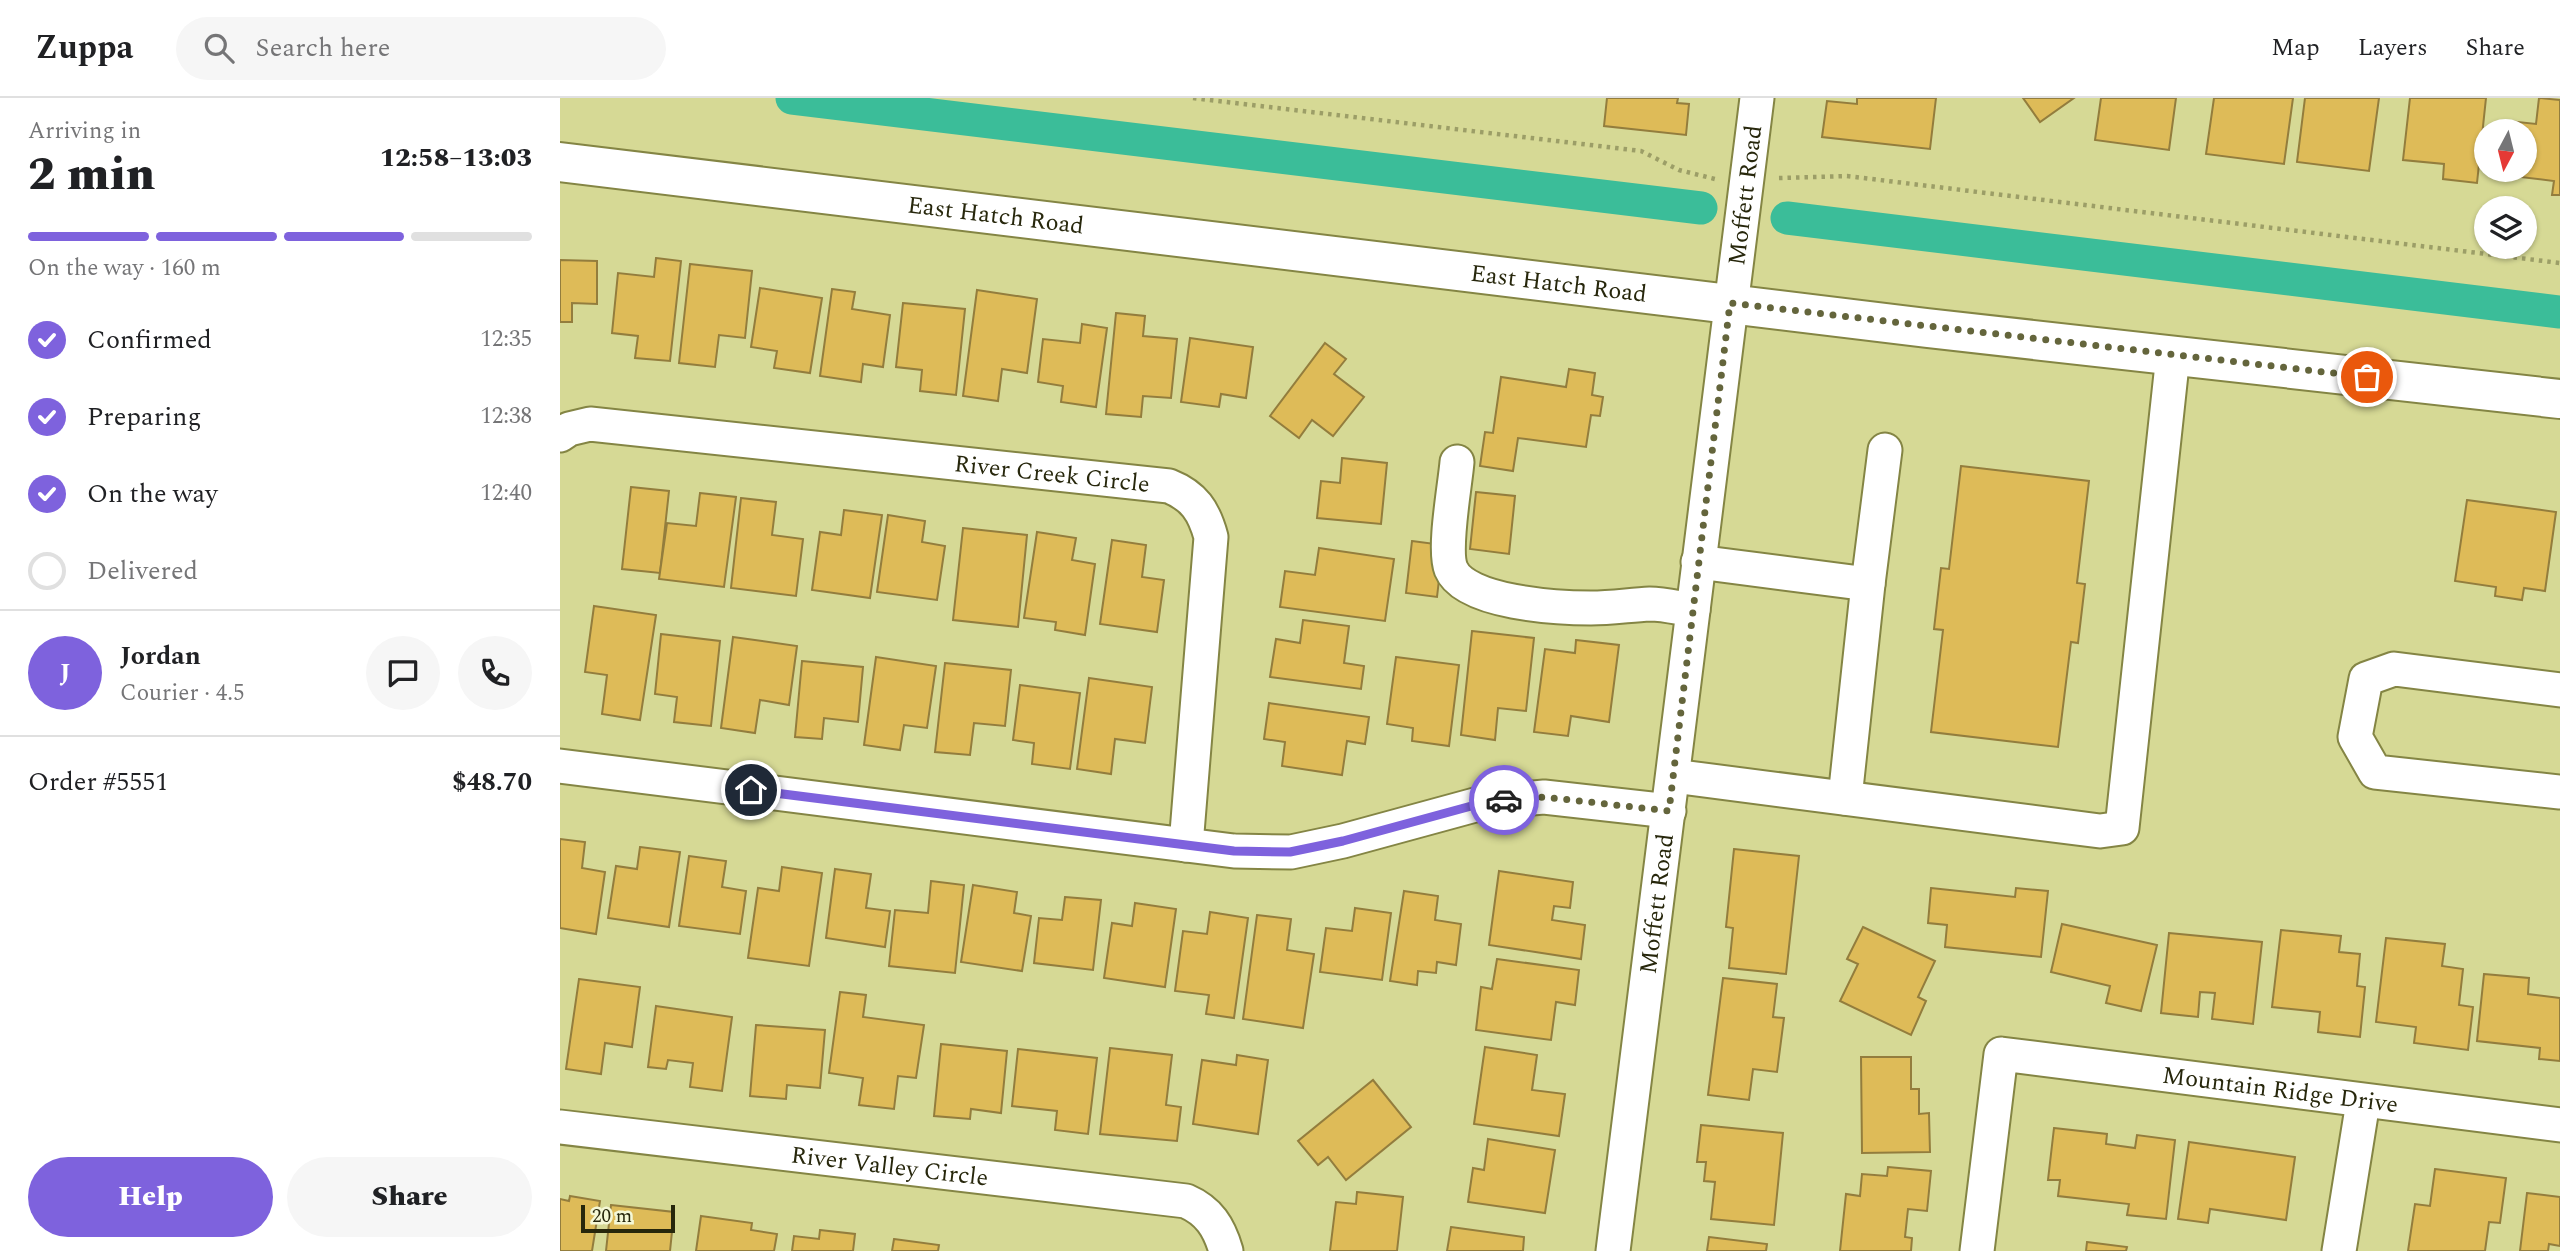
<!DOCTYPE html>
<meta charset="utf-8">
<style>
:root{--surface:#fff;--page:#f6f6f6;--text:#202124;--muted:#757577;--line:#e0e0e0;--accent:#7e62dd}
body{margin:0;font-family:Spectral,serif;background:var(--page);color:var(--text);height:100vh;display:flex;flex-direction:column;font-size:26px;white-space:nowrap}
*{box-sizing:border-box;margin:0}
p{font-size:23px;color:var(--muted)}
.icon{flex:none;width:38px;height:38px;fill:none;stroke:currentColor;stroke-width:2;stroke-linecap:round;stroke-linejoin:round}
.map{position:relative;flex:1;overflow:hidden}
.drawer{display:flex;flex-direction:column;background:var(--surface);width:560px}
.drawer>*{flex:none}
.needle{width:46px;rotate:187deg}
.tools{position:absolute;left:1914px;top:21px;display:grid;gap:14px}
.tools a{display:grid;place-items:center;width:63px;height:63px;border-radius:50%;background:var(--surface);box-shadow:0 2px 5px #0004;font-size:35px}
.scale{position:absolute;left:21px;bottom:18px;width:94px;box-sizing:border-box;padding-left:7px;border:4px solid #27270c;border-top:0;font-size:19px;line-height:24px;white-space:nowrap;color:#27270c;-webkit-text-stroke:5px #f5f8d6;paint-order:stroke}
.pin{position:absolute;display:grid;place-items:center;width:60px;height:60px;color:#fff;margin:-30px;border:4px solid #fff;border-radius:50%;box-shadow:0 2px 7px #0007}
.courier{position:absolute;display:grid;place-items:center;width:70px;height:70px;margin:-35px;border:5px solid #7e62dd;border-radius:50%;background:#fff;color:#222;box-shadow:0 2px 9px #0007}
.head em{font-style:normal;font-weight:800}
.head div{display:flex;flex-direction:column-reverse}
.head{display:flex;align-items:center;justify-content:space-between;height:119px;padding:0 28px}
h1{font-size:46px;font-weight:800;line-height:52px}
.bar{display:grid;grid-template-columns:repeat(4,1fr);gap:10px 7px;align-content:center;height:84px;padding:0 28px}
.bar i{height:9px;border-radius:5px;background:var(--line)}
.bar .current{background:var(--accent)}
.bar p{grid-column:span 4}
.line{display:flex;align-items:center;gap:18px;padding:0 28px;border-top:2px solid var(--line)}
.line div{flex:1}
.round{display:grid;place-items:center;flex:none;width:74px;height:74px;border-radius:37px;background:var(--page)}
ol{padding:0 28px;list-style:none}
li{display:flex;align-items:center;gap:21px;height:77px}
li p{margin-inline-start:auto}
li .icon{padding:7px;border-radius:50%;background:var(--accent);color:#fff;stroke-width:4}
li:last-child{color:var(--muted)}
li i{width:38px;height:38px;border:4px solid var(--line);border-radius:50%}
.cta{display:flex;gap:14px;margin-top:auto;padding:14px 28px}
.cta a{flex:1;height:80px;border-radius:42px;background:var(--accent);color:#fff;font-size:28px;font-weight:800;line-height:80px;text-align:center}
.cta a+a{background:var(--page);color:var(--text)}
header{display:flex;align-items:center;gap:42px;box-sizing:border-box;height:98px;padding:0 35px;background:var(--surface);border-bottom:2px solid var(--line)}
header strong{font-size:33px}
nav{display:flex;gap:38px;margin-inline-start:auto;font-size:24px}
.search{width:490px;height:63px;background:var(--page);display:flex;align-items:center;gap:18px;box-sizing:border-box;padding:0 24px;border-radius:38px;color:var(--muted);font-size:26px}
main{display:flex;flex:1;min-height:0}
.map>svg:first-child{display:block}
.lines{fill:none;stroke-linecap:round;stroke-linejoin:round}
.canal{stroke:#3bbd99;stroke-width:33}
.building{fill:#debb58;stroke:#937d3d;stroke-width:2}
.minor-casing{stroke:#848544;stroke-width:37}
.major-casing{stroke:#848544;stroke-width:42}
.path{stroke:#9c9e67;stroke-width:4.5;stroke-dasharray:3.5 5;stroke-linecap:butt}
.minor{stroke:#fff;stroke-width:33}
.major{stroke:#fff;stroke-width:38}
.done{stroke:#64653c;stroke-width:7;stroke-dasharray:0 12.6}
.route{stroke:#7e62dd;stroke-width:9}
.labels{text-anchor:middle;stroke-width:6;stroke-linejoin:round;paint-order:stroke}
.street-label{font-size:24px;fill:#27270c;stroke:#f5f8d6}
</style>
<header>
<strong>Zuppa</strong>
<div class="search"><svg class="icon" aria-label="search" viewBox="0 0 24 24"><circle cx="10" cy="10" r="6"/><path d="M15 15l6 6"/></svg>Search here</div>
<nav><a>Map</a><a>Layers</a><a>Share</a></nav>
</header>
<main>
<section class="drawer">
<div class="head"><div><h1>2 min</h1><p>Arriving in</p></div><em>12:58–13:03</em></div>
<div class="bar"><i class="current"></i><i class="current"></i><i class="current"></i><i></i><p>On the way · 160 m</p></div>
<ol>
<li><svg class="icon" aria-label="check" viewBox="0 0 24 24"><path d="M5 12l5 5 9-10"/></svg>Confirmed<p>12:35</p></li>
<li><svg class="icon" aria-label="check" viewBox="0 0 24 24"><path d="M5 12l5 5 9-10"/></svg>Preparing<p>12:38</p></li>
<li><svg class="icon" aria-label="check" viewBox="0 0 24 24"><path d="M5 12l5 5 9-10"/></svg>On the way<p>12:40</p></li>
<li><i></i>Delivered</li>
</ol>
<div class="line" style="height:126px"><b class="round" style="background:var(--accent);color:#fff">J</b><div><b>Jordan</b><p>Courier · 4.5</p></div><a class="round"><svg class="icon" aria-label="chat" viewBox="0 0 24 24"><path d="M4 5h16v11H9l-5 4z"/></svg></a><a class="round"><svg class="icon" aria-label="phone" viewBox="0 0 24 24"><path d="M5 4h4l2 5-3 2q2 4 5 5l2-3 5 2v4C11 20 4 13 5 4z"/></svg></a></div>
<div class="line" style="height:91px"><div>Order #5551</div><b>$48.70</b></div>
<div class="cta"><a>Help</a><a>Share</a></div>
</section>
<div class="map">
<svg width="2000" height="1153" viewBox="0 0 2000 1153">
<rect width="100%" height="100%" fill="#d6d995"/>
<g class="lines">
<g class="canal">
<path d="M232,0L1141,110"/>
<path d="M1227,120L2000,214"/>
</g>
</g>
<g class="building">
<path d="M1047,0H1118L1117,5L1129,6L1126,37L1044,28Z"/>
<path d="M1297,0H1376L1370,51L1262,39L1267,3L1297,6Z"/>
<path d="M1463,0H1514L1480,24Z"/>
<path d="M1541,0H1616L1609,52L1535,42Z"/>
<path d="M1654,0H1733L1724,66L1646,56Z"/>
<path d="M1745,0H1819L1809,73L1737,64Z"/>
<path d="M1850,0H1926L1917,85L1883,81L1884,66L1843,62Z"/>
<path d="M1979,0L2000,2V97H1992L1994,83L1943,77L1944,72H1965V33H1948L1949,23L1976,26Z"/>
<path d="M96,160L121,163L110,263L75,260L78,238L52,235L58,175L94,179Z"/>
<path d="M0,162L37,163V206L12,205V224H0Z"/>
<path d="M130,166L192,173L185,240L159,237L155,269L119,265Z"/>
<path d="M200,190L262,200L250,275L214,270L217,253L191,249Z"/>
<path d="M272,191L295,194L292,211L330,217L323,269L303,266L301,284L260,278Z"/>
<path d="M417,192L477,201L467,275L442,271L438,303L403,298Z"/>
<path d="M343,205L405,211L396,297L360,293L362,272L336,269Z"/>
<path d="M556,215L585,218L583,238L617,241L611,300L583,298L581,319L546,316Z"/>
<path d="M522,226L547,230L536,309L501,304L503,288L478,284L483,241L520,245Z"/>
<path d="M630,240L693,249L686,300L661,296L659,309L621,304Z"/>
<path d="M765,245L786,261L774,276L804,299L773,338L752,322L739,340L710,318Z"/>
<path d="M1009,271L1035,275L1032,297L1043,299L1040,318L1031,317L1026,349L958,340L953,373L920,368L925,334L933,335L941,279L1006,289Z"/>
<path d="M782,360L827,365L821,426L757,420L761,383L780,385Z"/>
<path d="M1401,368L1529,383L1517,485L1525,486L1518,545L1511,544L1498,649L1371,634L1383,532L1374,531L1381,470L1389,471Z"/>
<path d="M71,389L109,393L100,475L62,471Z"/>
<path d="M916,394L955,398L949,456L910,451Z"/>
<path d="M140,395L176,399L164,489L99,481L107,425L136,428Z"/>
<path d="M181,400L216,404L212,437L243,441L236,498L171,490Z"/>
<path d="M1907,402L1996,414L1985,493L1964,490L1962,502L1935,498L1936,489L1895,483Z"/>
<path d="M284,412L322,417L310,500L252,492L260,434L281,437Z"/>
<path d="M328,417L365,423L362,444L385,448L377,502L317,494Z"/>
<path d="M403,430L467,437L458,529L393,522Z"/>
<path d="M477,434L516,440L512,462L535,466L525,537L495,532L496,524L464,520Z"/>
<path d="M552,442L586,447L582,479L604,482L597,534L540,526Z"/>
<path d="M852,443L883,447L877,499L846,495Z"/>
<path d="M759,450L834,461L825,523L720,509L725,473L755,477Z"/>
<path d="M34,508L96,517L80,622L42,616L47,577L25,574Z"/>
<path d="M743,522L789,528L784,565L804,568L801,591L710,579L716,541L740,545Z"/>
<path d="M912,533L974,540L966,613L938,610L935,642L901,637Z"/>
<path d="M101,536L160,543L151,628L114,624L117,599L95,596Z"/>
<path d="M173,539L237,548L229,607L200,602L195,635L161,630Z"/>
<path d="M1016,542L1059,547L1049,624L1011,618L1008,638L974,634L985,551L1015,555Z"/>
<path d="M316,559L376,568L367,630L344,627L340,652L304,647Z"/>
<path d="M836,559L899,567L889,648L852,643L853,630L827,626Z"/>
<path d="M242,563L303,569L298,624L264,620L262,641L235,639Z"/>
<path d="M385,565L451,572L445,628L414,625L410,657L375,654Z"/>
<path d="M529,580L592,589L585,645L555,641L551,676L517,671Z"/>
<path d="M460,587L520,595L510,671L472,666L474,645L453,642Z"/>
<path d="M709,605L809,619L805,646L787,643L782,677L722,668L725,644L704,641Z"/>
<path d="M0,741L25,744L22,770L45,774L36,836L0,830Z"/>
<path d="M80,749L120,754L109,829L48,820L56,768L77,771Z"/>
<path d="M1174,751L1239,758L1226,876L1169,870L1173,830L1166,829Z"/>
<path d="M129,758L166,763L162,789L186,793L180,836L119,828Z"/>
<path d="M222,769L262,775L249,868L188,860L198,790L219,793Z"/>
<path d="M275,771L311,776L306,810L330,813L325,849L266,840Z"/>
<path d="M939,773L1013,784L1010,810L994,808L992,822L1025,827L1021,861L929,847Z"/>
<path d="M371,783L404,787L395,875L329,868L335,812L368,815Z"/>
<path d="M413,787L457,794L454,815L471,818L462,873L401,864Z"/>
<path d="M1371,790L1455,799L1456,790L1488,793L1481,859L1385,849L1387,827L1368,825Z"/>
<path d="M844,793L878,798L875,822L901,826L896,867L877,864L876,875L858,873L857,887L830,883Z"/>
<path d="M505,799L541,802L533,872L474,865L479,820L502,822Z"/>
<path d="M575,805L616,811L605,889L544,880L552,825L572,828Z"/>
<path d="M795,810L831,815L822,882L760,874L766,830L792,833Z"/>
<path d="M650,814L688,820L674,920L646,916L649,897L615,893L623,833L647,836Z"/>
<path d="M697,817L731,821L727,852L754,856L743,930L683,921Z"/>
<path d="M1502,826L1597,847L1581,913L1546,905L1550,888L1491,874Z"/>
<path d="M1303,829L1375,863L1358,899L1366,903L1351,937L1280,903L1298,866L1287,861Z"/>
<path d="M1721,832L1781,838L1779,854L1800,856L1797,888L1805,889L1800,939L1758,934L1760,914L1712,909Z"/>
<path d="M1609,835L1702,844L1693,926L1652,921L1655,895L1640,894L1638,919L1601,915Z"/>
<path d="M1826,840L1885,846L1882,868L1903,871L1899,907L1913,909L1908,952L1854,945L1856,929L1816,924Z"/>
<path d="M937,861L1019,872L1015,907L996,904L991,942L916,932L921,889L932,891Z"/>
<path d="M1924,876L1969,880L1968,896L2000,900V963L1979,961L1980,950L1917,943Z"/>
<path d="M1163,880L1217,886L1213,919L1224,920L1217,974L1193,971L1189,1002L1148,997Z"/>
<path d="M19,881L80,889L72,949L45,945L41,976L6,971Z"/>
<path d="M280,894L306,897L303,919L364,927L356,980L338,978L334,1011L299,1007L303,980L269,975Z"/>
<path d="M96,908L172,919L162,993L130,989L133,965L108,962L106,971L88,969Z"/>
<path d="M196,927L265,932L260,990L227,987L226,1001L190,998Z"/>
<path d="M381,946L447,953L441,1015L411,1011L410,1021L374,1018Z"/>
<path d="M925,949L977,957L972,992L1005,996L999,1038L914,1026Z"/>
<path d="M550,950L612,957L606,1007L621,1009L617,1043L540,1036Z"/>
<path d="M458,951L537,960L528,1036L495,1032L497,1013L452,1008Z"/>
<path d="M677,957L708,962L698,1036L633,1026L642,962L676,967Z"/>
<path d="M1301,959H1351V991H1359V1016L1369,1015L1370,1054L1302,1055Z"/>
<path d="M813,982L851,1029L786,1082L768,1059L758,1067L738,1043Z"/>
<path d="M1141,1027L1223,1035L1214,1127L1151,1121L1155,1084L1144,1083L1146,1064H1137Z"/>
<path d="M1494,1030L1547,1036L1546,1046L1575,1050L1577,1037L1615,1042L1606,1121L1567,1117L1569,1106L1498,1098L1500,1082H1488Z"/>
<path d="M928,1041L995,1052L985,1115L908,1104L913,1070L924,1072Z"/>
<path d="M1629,1044L1735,1059L1726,1122L1650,1111L1648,1125L1618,1121Z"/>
<path d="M1328,1069L1371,1073L1367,1113L1348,1111L1345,1139L1352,1140L1351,1153H1280L1286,1096L1300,1098L1302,1076L1327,1078Z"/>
<path d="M1875,1071L1946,1080L1940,1125L1929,1124L1925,1153H1848L1855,1106L1870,1108Z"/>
<path d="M797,1094L843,1099L837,1153H770L776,1104L796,1106Z"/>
<path d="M1967,1095L2000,1099V1148L1989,1146L1988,1153H1960Z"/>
<path d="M10,1098L40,1103L32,1153H0V1101L9,1103Z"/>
<path d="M51,1107L114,1114L110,1153H46Z"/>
<path d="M141,1118L192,1125L191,1132L217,1136L214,1153H136Z"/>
<path d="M891,1129L964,1139L963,1153H887Z"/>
<path d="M260,1132L295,1136L293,1153H232L234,1138L259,1141Z"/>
<path d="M1149,1139L1207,1146L1206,1153H1147Z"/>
<path d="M334,1141L379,1147L378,1153H332Z"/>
<path d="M1527,1144L1567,1149L1566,1153H1526Z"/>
</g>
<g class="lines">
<defs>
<g id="minor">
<path id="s1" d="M0,337L9,331L30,326L609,388C634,398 644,413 651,439L626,747"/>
<path d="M897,364C895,388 883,451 891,471C905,505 998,510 1031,510C1051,510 1070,507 1090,506C1104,506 1119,510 1133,512"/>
<path d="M1138,464L1308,486L1285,700"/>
<path d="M1308,486L1325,352"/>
<path d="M2000,592L1834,571L1806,581L1795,639L1815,674L2000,694"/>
<path d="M0,668L674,753L731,754L783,743L926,704L984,699L1109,713"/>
<path d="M1113,678L1540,733L1562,730L1613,257"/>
<path id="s2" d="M0,1029L626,1103C649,1113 659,1129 666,1153"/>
<path id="s3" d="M1053,1153L1197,0"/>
<path id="s4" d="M1417,1153L1441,956L2000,1027"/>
<path d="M1779,1153L1803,1004"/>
</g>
<g id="major">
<path id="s5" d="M0,64L1367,230L2000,301"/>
</g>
</defs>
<use href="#minor" class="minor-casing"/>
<use href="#major" class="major-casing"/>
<g class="path">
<path d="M633,0L1081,53L1119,72L1155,81"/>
<path d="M1219,80L1287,78L2000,165"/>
</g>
<use href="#minor" class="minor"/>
<use href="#major" class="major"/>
</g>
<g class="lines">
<path class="done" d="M944,702L984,699L1109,713L1170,205L1807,279"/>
<path class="route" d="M191,692L674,753L730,754L783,743L926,704L944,702"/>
</g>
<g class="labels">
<g class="street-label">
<text dy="8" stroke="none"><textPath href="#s3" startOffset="1064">Moffett Road</textPath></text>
<text dy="8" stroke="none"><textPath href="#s5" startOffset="439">East Hatch Road</textPath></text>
<text dy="8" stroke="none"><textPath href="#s5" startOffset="1006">East Hatch Road</textPath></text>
<text dy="8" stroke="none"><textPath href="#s1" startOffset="497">River Creek Circle</textPath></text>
<text dy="8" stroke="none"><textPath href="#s3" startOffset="350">Moffett Road</textPath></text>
<text dy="8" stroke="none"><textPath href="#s4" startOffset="480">Mountain Ridge Drive</textPath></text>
<text dy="8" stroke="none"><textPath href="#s2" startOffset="332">River Valley Circle</textPath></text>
</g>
</g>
</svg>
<div class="tools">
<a><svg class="needle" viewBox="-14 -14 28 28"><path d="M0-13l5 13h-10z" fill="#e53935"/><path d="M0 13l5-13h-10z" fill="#757577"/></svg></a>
<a><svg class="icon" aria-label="layers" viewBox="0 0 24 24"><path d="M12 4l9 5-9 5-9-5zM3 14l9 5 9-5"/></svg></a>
</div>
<div class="scale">20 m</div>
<div class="pin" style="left:1807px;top:279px;background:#ea580c"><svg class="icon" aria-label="bag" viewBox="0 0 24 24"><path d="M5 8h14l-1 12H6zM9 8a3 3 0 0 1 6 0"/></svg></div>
<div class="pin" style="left:191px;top:692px;background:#1f2937"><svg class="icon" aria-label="home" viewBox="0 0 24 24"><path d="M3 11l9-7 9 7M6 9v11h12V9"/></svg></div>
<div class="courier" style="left:944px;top:702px"><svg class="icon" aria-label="car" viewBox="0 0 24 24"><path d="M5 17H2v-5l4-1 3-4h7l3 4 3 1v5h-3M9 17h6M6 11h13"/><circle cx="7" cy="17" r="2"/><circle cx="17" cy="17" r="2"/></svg></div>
</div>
</main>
